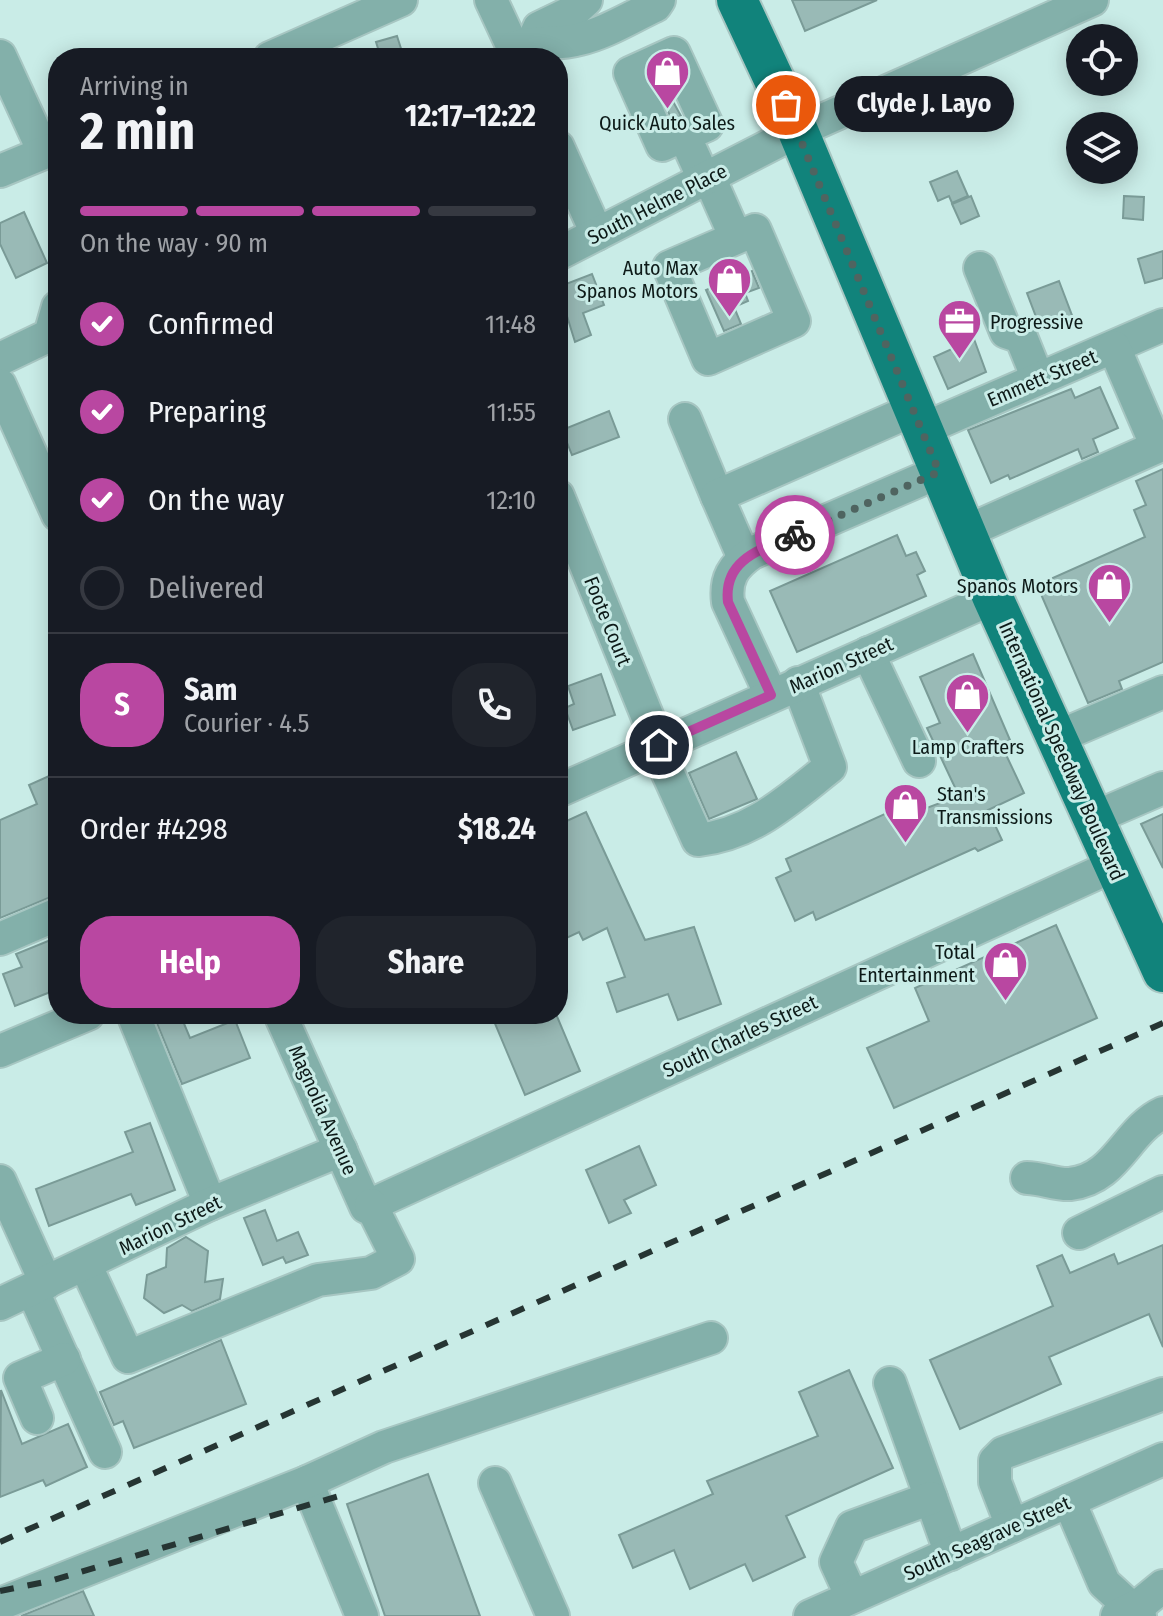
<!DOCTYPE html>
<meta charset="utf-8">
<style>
:root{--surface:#171b24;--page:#20242c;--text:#f1f3f6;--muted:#9ea1a6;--line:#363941;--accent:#b947a1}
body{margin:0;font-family:"Fira Sans Condensed",sans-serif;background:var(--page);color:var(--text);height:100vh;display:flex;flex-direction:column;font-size:30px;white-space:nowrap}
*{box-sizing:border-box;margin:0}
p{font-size:26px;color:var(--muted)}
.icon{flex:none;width:44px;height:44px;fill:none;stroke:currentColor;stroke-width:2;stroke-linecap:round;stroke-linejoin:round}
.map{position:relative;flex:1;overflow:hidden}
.panel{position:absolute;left:48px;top:48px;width:520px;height:976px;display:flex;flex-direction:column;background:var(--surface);border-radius:32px;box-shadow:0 4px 20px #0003}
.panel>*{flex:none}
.tools{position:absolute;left:1066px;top:24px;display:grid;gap:16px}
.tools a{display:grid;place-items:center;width:72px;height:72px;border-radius:50%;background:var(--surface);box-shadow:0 4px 20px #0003;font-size:40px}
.pin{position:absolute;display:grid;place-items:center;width:68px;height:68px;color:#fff;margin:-34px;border:4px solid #fff;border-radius:50%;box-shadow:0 2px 8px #0007}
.courier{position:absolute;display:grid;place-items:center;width:80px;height:80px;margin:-40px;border:6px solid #b947a1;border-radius:50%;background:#fff;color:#222;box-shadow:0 2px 10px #0007}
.bubble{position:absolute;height:56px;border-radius:28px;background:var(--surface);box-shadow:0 4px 20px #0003;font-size:26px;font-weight:700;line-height:56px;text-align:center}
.headline em{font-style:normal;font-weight:700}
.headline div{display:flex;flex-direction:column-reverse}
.headline{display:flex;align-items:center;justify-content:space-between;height:136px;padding:0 32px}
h1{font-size:52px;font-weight:700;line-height:60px}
.bar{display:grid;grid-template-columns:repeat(4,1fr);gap:12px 8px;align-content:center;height:96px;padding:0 32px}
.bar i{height:10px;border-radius:6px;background:var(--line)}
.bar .active{background:var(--accent)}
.bar p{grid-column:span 4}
.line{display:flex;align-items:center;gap:20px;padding:0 32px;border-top:2px solid var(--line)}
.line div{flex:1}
.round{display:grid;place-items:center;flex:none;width:84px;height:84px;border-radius:32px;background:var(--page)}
ol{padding:0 32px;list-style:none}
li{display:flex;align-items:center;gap:24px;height:88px}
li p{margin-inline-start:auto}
li .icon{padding:8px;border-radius:50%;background:var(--accent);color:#fff;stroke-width:4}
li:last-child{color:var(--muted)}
li i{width:44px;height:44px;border:4px solid var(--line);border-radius:50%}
.action{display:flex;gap:16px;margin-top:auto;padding:16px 32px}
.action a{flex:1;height:92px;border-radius:32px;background:var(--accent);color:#fff;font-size:32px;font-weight:700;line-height:92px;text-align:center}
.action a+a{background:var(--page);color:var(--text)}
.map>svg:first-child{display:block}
.building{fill:#99bab6;stroke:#7a9b97;stroke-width:2}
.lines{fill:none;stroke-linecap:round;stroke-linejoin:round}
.minor-casing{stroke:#a7c6c2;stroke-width:36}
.major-casing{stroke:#a7c6c2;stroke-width:44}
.minor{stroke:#83b0aa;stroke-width:32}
.major{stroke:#11837b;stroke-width:40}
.rail{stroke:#263533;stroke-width:6;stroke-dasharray:14 14;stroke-linecap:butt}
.done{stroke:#4f6460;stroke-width:8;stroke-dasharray:0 14.4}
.route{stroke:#b947a1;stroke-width:10}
.labels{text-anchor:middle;stroke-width:6;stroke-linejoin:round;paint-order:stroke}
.poi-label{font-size:20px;fill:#0d1a18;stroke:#c9ece7;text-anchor:end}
.street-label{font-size:20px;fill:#0d1a18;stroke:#c9ece7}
</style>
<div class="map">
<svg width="1163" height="1616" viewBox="0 0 1163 1616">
<rect width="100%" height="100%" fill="#c9ece7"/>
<g class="building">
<path d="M792,0H877L805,31Z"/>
<path d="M397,36L404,58H381L376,42Z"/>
<path d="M665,87L681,116L672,120L658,90Z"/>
<path d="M957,171L968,196L952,203L949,196L938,201L930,182Z"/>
<path d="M971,196L979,216L961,224L952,204Z"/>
<path d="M1124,196L1144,197L1143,220L1123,218Z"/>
<path d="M24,212L47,263L16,278L0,244V223Z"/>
<path d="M1163,251V278L1145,283L1138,259Z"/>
<path d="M752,271L759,288L745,293L748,301L734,307L741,324L724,331L706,290Z"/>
<path d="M592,274L604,305L583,313L591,335L575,342L558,287Z"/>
<path d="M1059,281L1073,318L1041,330L1027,293Z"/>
<path d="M974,339L986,372L948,389L934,357Z"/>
<path d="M1100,387L1118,428L1093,439L1098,452L1082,459L1078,449L1010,479L1008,475L991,483L968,430L1071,389L1075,398Z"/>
<path d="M609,411L619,437L572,455L562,430Z"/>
<path d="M1163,469V662L1119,681L1122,689L1088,703L1037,585L1145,537L1134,510L1146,505L1136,481Z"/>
<path d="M897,535L906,556L916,552L925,571L917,575L926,596L797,652L770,591Z"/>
<path d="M973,654L1010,740L1001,744L1024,793L988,810L1002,840L978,851L975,848L816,920L813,912L795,921L776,878L791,871L786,859L889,812L892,821L959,796L927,728L940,723L920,677Z"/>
<path d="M601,674L615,715L573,730L565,708L574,704L568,686Z"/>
<path d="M736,752L757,799L709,819L689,773Z"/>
<path d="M58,772V894L0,918V820L37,804L29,785Z"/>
<path d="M586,812L645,940L694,927L721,1004L678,1020L668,994L617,1012L607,983L625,977L607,928L583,940L579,932L558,942V825Z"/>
<path d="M1163,814V868L1141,824Z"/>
<path d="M1056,925L1097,1018L894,1108L867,1048L929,1021L915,988Z"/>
<path d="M58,937V989L15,1006L3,974L22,967L16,954Z"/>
<path d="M173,1014H180L190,1038L235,1020L250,1058L182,1084L156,1021Z"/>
<path d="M491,1014H556L580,1071L525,1095Z"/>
<path d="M150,1123L175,1190L136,1205L131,1194L49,1226L36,1189L133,1152L125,1132Z"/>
<path d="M639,1146L656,1185L624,1200L631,1213L609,1223L586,1170Z"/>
<path d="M265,1210L277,1241L298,1232L308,1255L286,1263L283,1257L263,1265L244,1218Z"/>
<path d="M186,1237L208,1251L205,1282L223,1279L220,1299L192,1311L182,1305L164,1313L144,1298L147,1275L166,1267L167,1248Z"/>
<path d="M1163,1245V1347L1149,1314L1049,1357L1061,1384L960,1429L930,1360L1053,1306L1037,1266L1062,1255L1070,1273L1114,1254L1118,1264Z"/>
<path d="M221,1340L246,1404L134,1448L123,1421L114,1425L100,1392Z"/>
<path d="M849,1370L893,1468L786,1516L805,1557L753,1581L745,1564L690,1589L674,1550L633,1568L619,1535L713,1494L707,1481L818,1436L799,1392Z"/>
<path d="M1,1390L22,1444L68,1424L87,1467L46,1486L43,1480L0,1497Z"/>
<path d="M428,1474L480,1616H385L347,1504Z"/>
<path d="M83,1591L94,1616H21Z"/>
</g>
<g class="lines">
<defs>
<g id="minor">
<path d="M491,0L518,58"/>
<path d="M533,41L539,28L574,11L586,0"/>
<path d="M513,48C536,40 556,46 580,39C606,33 631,17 655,6L659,0"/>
<path d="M0,56L44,152"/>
<path d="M270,58L401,0"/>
<path d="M684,135L662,145L630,73L674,53L707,125L684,135L704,179"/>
<path d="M558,147L597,234"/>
<path d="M0,171L58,147"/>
<path d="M709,177L736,238L669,267L708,359L794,321L755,230L736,238"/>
<path d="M558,254L798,131L1092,0"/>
<path d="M980,268L1006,332L1021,337L1038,379"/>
<path d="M0,359L50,335L58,307"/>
<path d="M0,385L58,515"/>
<path d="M685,419L717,496"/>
<path d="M921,430L1163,325"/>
<path d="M558,496L659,745"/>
<path d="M965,532L1157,447L1114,347"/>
<path d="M744,558L717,496L913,410"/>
<path d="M868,653L919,761"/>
<path d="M771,695L728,602C725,579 733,566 752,553L939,472"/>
<path d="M1055,738L1163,692"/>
<path d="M656,747L698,840C753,834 788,800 830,767L798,683"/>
<path d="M558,791L993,598"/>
<path d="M1091,819L1163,788"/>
<path d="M0,939L58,914"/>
<path d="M133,1014L210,1204"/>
<path d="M280,1014L366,1207L1113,866"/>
<path d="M0,1051L88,1014"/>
<path d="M1027,1178C1041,1178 1057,1185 1070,1184C1117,1179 1126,1130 1163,1113"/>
<path d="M0,1181L46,1283"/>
<path d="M1079,1233L1163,1192"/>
<path d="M86,1266L128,1357L318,1280L371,1273L398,1259L371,1205"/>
<path d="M32,1289L105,1452"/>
<path d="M0,1304L210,1204L341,1150"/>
<path d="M890,1383L951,1554"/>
<path d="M37,1418L20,1378L64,1359"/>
<path d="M307,1482L362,1616"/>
<path d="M495,1483L553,1616"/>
<path d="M1069,1501L1104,1583L1140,1616"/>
<path d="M1012,1526L995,1482V1461L1003,1453L1163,1394"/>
<path d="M852,1597L836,1562L852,1527L931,1498"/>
<path d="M0,1604L307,1482L384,1447L711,1338"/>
<path d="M810,1616L1163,1459"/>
<path d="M1117,1616L1141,1604L1163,1586"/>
</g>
<path id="major" d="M737,0L798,131L993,598L1163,972"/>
</defs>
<use href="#minor" class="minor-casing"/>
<use href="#major" class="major-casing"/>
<use href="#minor" class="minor"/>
<use href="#major" class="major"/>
<g class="rail">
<path d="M0,1542L1163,1023"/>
<path d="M0,1591L50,1581L349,1493"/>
</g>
</g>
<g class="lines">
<path class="done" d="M786,105L939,472L795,535"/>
<path class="route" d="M659,745L771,695L728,602C723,559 762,549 795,535"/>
</g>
<defs>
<symbol id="shop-pin" viewBox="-11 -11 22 30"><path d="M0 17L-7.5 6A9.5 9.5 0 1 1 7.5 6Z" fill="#b947a1" stroke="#c9ece7"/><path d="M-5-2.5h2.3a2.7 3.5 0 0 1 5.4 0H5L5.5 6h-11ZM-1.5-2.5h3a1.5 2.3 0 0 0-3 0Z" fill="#fff"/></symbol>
<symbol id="office-pin" viewBox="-11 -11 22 30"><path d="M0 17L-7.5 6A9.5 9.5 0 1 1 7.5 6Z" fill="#b947a1" stroke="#c9ece7"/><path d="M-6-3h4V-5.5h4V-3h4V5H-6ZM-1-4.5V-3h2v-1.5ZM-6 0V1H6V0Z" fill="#fff"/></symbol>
</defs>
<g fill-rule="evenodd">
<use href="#shop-pin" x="642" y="46" width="51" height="69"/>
<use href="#shop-pin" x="704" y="254" width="51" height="69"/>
<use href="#office-pin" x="934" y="296" width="51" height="69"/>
<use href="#shop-pin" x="1084" y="560" width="51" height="69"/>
<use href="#shop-pin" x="942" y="670" width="51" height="69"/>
<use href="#shop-pin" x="880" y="780" width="51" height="69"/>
<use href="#shop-pin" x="980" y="938" width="51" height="69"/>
</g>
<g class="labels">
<g class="poi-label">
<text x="667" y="130" text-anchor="middle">Quick Auto Sales</text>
<text x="698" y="275">Auto Max<tspan x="698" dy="23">Spanos Motors</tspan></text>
<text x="990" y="329" text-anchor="start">Progressive</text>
<text x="1078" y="593">Spanos Motors</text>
<text x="968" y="754" text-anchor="middle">Lamp Crafters</text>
<text x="937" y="801" text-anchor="start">Stan's<tspan x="937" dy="23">Transmissions</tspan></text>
<text x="975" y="959">Total<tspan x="975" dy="23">Entertainment</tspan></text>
</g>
<g class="street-label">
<text transform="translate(657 204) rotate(-27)" y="7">South Helme Place</text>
<text transform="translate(1042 378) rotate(-23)" y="7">Emmett Street</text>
<text transform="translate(608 621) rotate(68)" y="7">Foote Court</text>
<text transform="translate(841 665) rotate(-24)" y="7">Marion Street</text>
<text transform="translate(1062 751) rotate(66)" y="7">International Speedway Boulevard</text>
<text transform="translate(740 1036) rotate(-25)" y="7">South Charles Street</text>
<text transform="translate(323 1110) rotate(66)" y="7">Magnolia Avenue</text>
<text transform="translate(170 1225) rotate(-26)" y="7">Marion Street</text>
<text transform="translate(987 1538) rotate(-24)" y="7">South Seagrave Street</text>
</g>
</g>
</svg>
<div class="tools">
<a><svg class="icon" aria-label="locate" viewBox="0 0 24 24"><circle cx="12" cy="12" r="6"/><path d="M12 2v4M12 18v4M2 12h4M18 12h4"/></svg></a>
<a><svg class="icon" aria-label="layers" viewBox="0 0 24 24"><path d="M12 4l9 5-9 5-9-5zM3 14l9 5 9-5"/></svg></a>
</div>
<div class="pin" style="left:786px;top:105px;background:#ea580c"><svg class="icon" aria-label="bag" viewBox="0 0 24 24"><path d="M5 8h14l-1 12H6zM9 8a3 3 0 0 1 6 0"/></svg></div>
<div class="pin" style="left:659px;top:745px;background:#1f2937"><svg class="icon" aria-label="home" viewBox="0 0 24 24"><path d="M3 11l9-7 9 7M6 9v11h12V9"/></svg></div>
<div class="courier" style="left:795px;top:535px"><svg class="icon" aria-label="bike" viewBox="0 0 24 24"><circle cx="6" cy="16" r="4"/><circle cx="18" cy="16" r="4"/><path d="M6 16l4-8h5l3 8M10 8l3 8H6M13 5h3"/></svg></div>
<div class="bubble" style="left:834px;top:76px;width:180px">Clyde J. Layo</div>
<section class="panel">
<div class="headline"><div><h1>2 min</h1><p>Arriving in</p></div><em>12:17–12:22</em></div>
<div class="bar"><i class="active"></i><i class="active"></i><i class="active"></i><i></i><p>On the way · 90 m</p></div>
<ol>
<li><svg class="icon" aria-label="check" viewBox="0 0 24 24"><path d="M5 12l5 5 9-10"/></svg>Confirmed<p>11:48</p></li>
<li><svg class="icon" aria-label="check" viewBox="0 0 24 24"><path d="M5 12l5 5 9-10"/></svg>Preparing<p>11:55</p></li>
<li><svg class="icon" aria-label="check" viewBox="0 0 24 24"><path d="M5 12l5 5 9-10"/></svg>On the way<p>12:10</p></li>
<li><i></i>Delivered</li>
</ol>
<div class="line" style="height:144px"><b class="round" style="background:var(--accent);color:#fff">S</b><div><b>Sam</b><p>Courier · 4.5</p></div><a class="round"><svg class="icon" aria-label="phone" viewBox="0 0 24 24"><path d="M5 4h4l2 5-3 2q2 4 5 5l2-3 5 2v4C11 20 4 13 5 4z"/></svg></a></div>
<div class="line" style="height:104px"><div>Order #4298</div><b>$18.24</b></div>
<div class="action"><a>Help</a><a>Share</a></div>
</section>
</div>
